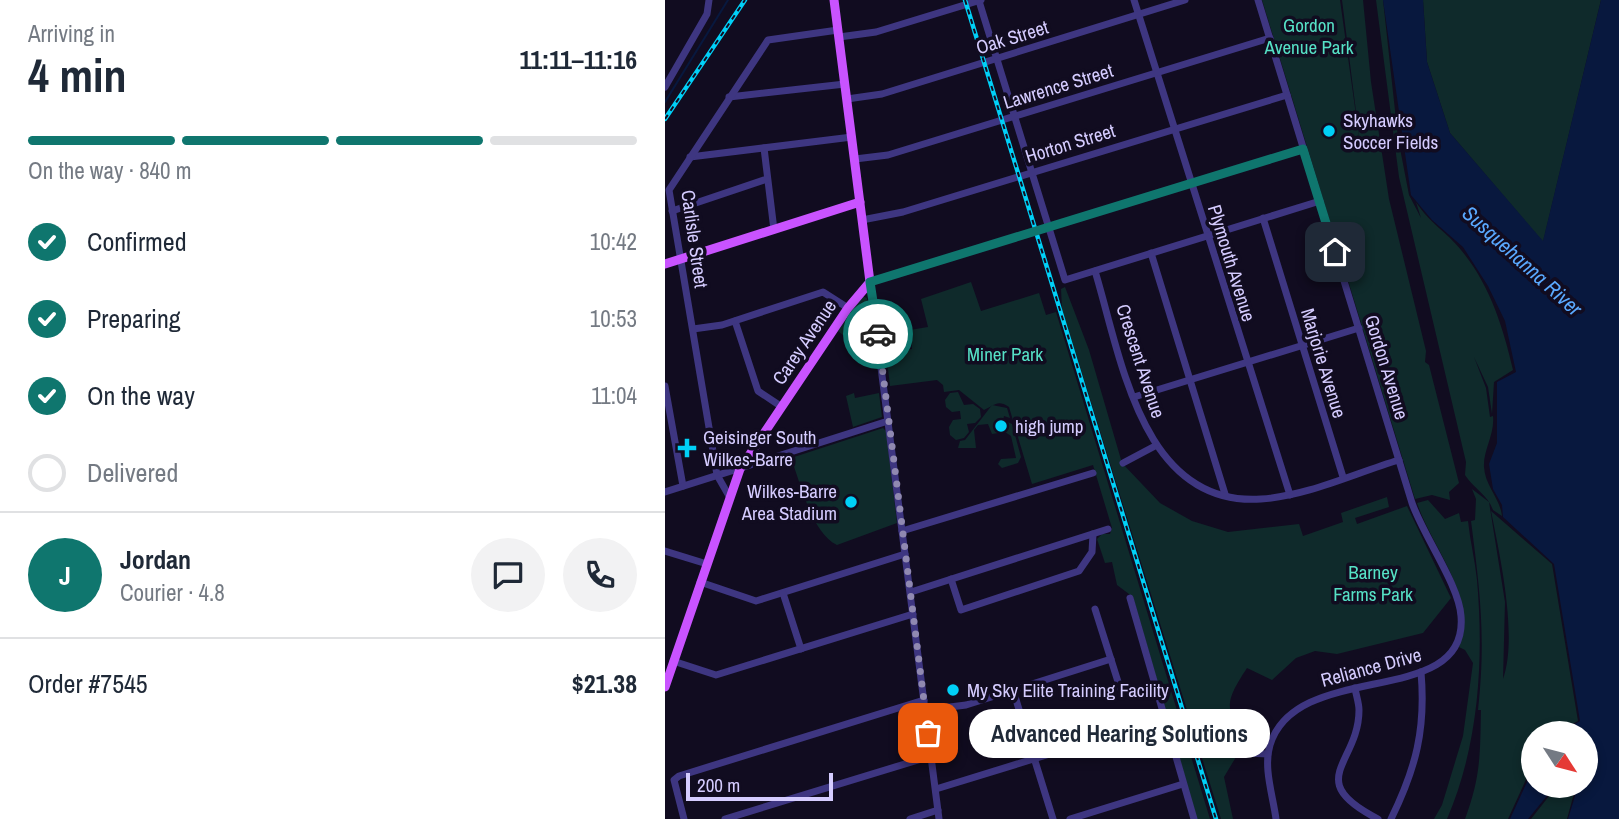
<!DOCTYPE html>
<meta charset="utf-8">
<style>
:root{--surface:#fff;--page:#f2f2f3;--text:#1f2937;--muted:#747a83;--line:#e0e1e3;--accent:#0f766e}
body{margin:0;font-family:"Archivo Narrow",sans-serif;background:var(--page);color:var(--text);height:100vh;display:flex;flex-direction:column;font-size:26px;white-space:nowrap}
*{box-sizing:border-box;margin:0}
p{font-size:23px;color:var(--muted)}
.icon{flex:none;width:38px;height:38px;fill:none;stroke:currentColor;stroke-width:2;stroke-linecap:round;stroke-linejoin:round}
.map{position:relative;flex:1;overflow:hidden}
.drawer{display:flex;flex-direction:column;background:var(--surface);width:665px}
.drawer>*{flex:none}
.needle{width:46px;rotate:126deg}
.controls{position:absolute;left:856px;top:721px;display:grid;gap:14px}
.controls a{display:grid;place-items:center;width:77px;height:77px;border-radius:50%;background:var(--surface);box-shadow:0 4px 10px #0003;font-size:35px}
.scale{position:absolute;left:21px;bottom:18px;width:147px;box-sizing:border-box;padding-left:7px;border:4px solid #d5ccff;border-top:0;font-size:19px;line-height:24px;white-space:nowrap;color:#d5ccff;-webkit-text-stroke:5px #110c20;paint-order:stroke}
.pin{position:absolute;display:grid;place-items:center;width:60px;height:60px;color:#fff;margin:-30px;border-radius:14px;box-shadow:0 4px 10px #0006}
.courier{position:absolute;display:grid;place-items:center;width:70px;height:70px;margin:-35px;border:5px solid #0f766e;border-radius:50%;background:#fff;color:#222;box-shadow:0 2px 9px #0007}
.bubble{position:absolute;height:49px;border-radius:24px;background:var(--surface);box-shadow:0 4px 10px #0003;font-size:23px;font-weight:700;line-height:49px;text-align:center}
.overview em{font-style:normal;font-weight:700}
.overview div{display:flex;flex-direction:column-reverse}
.overview{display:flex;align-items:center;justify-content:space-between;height:119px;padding:0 28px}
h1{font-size:46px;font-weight:700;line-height:52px}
.bar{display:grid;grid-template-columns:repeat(4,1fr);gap:10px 7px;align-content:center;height:84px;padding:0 28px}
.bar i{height:9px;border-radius:5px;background:var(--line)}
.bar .active{background:var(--accent)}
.bar p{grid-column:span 4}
.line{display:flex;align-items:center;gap:18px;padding:0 28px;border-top:2px solid var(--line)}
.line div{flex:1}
.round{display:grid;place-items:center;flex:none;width:74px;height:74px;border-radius:37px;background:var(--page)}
ol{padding:0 28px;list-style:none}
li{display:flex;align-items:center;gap:21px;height:77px}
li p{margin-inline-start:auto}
li .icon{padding:7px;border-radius:50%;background:var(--accent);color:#fff;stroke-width:4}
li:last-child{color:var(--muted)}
li i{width:38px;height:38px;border:4px solid var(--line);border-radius:50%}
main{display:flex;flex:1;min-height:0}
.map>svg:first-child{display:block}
.green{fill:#0f2a2b}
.water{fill:#08183e}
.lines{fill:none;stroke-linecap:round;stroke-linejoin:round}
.stream{stroke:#08183e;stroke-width:2}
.minor{stroke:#3e3681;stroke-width:7}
.major{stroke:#c953ff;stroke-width:9}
.rail-casing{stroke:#00d0f7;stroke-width:4.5}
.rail{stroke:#110c20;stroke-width:2;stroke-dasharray:5;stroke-linecap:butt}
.done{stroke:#9089b1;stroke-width:7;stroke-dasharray:0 12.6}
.route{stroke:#0f766e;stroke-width:9}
.poi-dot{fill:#00d0f7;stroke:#110c20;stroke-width:2.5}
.labels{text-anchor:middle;stroke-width:7;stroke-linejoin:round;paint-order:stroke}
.park-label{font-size:19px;fill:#56e1c6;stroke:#110c20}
.street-label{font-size:19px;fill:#d5ccff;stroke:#110c20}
.poi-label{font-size:19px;fill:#d5ccff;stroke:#110c20;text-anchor:start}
.water-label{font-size:21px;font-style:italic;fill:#5aa9ff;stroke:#110c20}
</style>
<main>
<section class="drawer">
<div class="overview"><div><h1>4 min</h1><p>Arriving in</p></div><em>11:11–11:16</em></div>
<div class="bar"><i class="active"></i><i class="active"></i><i class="active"></i><i></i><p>On the way · 840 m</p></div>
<ol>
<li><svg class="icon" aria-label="check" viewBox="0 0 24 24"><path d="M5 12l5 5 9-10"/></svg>Confirmed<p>10:42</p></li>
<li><svg class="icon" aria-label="check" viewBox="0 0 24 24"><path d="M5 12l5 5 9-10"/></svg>Preparing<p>10:53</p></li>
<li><svg class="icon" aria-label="check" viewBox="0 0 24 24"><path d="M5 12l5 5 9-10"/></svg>On the way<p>11:04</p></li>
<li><i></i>Delivered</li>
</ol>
<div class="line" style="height:126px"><b class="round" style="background:var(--accent);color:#fff">J</b><div><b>Jordan</b><p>Courier · 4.8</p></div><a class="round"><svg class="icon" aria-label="chat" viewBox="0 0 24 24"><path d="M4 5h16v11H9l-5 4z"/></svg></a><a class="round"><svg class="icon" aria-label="phone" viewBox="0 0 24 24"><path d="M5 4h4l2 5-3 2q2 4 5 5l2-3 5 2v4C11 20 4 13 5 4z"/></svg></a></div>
<div class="line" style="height:91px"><div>Order #7545</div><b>$21.38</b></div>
</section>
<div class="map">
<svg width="954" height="819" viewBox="0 0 954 819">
<rect width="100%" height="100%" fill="#110c20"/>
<g class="green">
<path d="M597,0H675L696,151L677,0H698L706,82L724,199L761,351L760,362L764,365L794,483L784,492L785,500L767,495L750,499Z"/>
<path d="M711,0H718L733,138L744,195L756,218L751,202C765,224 781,231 796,250C825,285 838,327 848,370L829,382L827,414L823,387L809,357L821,388L825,417L828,416C830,434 818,450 819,467C820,486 835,498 837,516L828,510C823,495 808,488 800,475L801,462L734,177Z"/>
<path d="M758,0H936L878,242L785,133L762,62Z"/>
<path d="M306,282L316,311L374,293L381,315L391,312L545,819H532L468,597L452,585L447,562L440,563L432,539L437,534H445L447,528L428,465L367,484L344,407C332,399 329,406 319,410L294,390L279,392L278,385L272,380L225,386L221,352L247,349L245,330L263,327L256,299Z"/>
<path d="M400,287L424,350L457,463L495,503L527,521L563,532L634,524L638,536L678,522L676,513L722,497L724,507L690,518L692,524L742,506L786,598L758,633L672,654L650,651L631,658L607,680L582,668C557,706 563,706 577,747L559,777L568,819H556L397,309L396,289Z"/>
<path d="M197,296L202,298L207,339L188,343L173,331Z"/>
<path d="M293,392L299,405L308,404L315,409L316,417L310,423L302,424L304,432L299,438L291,440L285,435L284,427L288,420L296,419L295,411L287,412L281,407L280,400L285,393Z"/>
<path d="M189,393L190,398L214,393L217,417L188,427L181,396Z"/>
<path d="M327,405L342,408L345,418L339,416L338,420L347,424L356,457L353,463L337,468L333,464L336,459L351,458L346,436L340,432L327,434L323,424L313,425L309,430L311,448H293L295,441L300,440Z"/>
<path d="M218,428L221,431L232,523L172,545C147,533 136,485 126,458Z"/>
<path d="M807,489L824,502L840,602L838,679C853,637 835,556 826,511L887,564L913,721L891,733H868V764L843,819H800C816,776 815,754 816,710H813C821,638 815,591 806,521L810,520L811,499Z"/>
<path d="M763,500L780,519L794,513L796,522L803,521C805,541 810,560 812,580C819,659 814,745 782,819H769L777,805L798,736L808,663L800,650L794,647C812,595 768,550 752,503Z"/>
<path d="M892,786H911L902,819H866Z"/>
</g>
<g class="water">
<path d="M718,0H758L762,62L785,133L878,241L936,0H954V819H903L913,786H920V733H895L915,721L889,564L838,517L837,505L828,489L824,464L832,443V382L851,372L840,321L823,286L798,247L767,220L746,195Z"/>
<path d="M868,769V786H890L863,819H845Z"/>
</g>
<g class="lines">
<path class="stream" d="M0,102L63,0"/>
<g class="minor">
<path d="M469,0L625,495"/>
<path d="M593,0L747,503C759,537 794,585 796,616C804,710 632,658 605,745C598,767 608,796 611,819"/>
<path d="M314,1L400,280L655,201"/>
<path d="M174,37L211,32L316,0"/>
<path d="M0,87L42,14L44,0"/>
<path d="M64,97L180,84"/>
<path d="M182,99L217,94L520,0"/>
<path d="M99,148L109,230"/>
<path d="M25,157L187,137"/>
<path d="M190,159L223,155L605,38"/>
<path d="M7,211L102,179"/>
<path d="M598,218L678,477"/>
<path d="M197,220L238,212L622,95"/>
<path d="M486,253L560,494"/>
<path d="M430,271C456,356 476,507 596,499C643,496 690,473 734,460"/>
<path d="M70,321L93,391L117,407"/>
<path d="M28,329L57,325L158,292L183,308"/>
<path d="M0,386L18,486"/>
<path d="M469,397L694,328"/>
<path d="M458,463L490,446"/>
<path d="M0,492L223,421"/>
<path d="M64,496L52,475L4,190L103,40L173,30"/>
<path d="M237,531L428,473"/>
<path d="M0,551L42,564"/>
<path d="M286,579L296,610L414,571L427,552L428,534"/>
<path d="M35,582L91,601L240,554"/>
<path d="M246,592L443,529"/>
<path d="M118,593L136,649"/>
<path d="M465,598L529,819"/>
<path d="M430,609L455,688"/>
<path d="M8,661L51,675L248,614"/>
<path d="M690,688C691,695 694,703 694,710C694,764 637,780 713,819"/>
<path d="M348,690L388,819"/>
<path d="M261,710L301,705L446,659"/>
<path d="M582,753L603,754"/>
<path d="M271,789L498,719"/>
<path d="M19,819L9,780L14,776L259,700"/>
<path d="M60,819L266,756"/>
<path d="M245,819L273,810"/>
<path d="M274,819L205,282L638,149"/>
<path d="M405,819L518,784"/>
<path d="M726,819C751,768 761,729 756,672"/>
</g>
<g class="major">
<path d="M0,264L195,202"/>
<path d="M0,687L75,469L183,308L205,282L169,0"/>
</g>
<defs>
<g id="rail">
<path d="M300,0L551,819"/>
<path d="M0,119L80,0"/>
</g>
</defs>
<use href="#rail" class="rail-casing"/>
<use href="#rail" class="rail"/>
</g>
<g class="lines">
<path class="done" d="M213,334L263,733"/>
<path class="route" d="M213,334L205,282L638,149L670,252"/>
</g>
<g class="poi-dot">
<circle cx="664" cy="131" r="7"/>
<circle cx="336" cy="426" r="7"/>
<path d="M18.5 437.5h7v7h7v7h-7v7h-7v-7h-7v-7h7z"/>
<circle cx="186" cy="502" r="7"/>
<circle cx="288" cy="690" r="7"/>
</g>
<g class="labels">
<g class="park-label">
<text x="644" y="32">Gordon<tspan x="644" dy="22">Avenue Park</tspan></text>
<text x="340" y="361">Miner Park</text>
<text x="708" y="579">Barney<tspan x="708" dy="22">Farms Park</tspan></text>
</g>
<g class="street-label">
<text transform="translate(347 37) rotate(-17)" y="7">Oak Street</text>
<text transform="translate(393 86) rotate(-17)" y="7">Lawrence Street</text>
<text transform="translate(405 143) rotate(-17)" y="7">Horton Street</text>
<text transform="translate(30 239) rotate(82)" y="7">Carlisle Street</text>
<text transform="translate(567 263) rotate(73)" y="7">Plymouth Avenue</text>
<text transform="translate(139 342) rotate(-56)" y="7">Carey Avenue</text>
<text transform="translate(476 361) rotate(72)" y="7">Crescent Avenue</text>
<text transform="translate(659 363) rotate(73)" y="7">Marjorie Avenue</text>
<text transform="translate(722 367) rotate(73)" y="7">Gordon Avenue</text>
<text transform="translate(706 667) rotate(-15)" y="7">Reliance Drive</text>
</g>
<g class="poi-label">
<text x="678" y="127">Skyhawks<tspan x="678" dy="22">Soccer Fields</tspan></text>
<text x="350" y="433">high jump</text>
<text x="38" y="444">Geisinger South<tspan x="38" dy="22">Wilkes-Barre</tspan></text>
<text x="172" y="498" text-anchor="end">Wilkes-Barre<tspan x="172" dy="22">Area Stadium</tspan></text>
<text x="302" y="697">My Sky Elite Training Facility</text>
</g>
<g class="water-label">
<text transform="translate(857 261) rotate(42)" y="7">Susquehanna River</text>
</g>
</g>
</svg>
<div class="controls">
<a><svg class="needle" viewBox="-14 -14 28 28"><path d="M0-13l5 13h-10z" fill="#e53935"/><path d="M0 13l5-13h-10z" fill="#747a83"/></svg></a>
</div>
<div class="scale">200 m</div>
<div class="pin" style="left:263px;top:733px;background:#ea580c"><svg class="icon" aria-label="bag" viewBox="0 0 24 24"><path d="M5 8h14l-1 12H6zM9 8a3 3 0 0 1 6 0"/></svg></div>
<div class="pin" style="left:670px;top:252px;background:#1f2937"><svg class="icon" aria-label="home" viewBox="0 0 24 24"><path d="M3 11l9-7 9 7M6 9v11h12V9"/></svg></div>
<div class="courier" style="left:213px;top:334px"><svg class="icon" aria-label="car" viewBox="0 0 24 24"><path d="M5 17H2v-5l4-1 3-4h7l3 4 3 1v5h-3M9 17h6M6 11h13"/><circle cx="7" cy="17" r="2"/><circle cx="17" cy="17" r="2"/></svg></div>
<div class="bubble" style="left:304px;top:709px;width:301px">Advanced Hearing Solutions</div>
</div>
</main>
